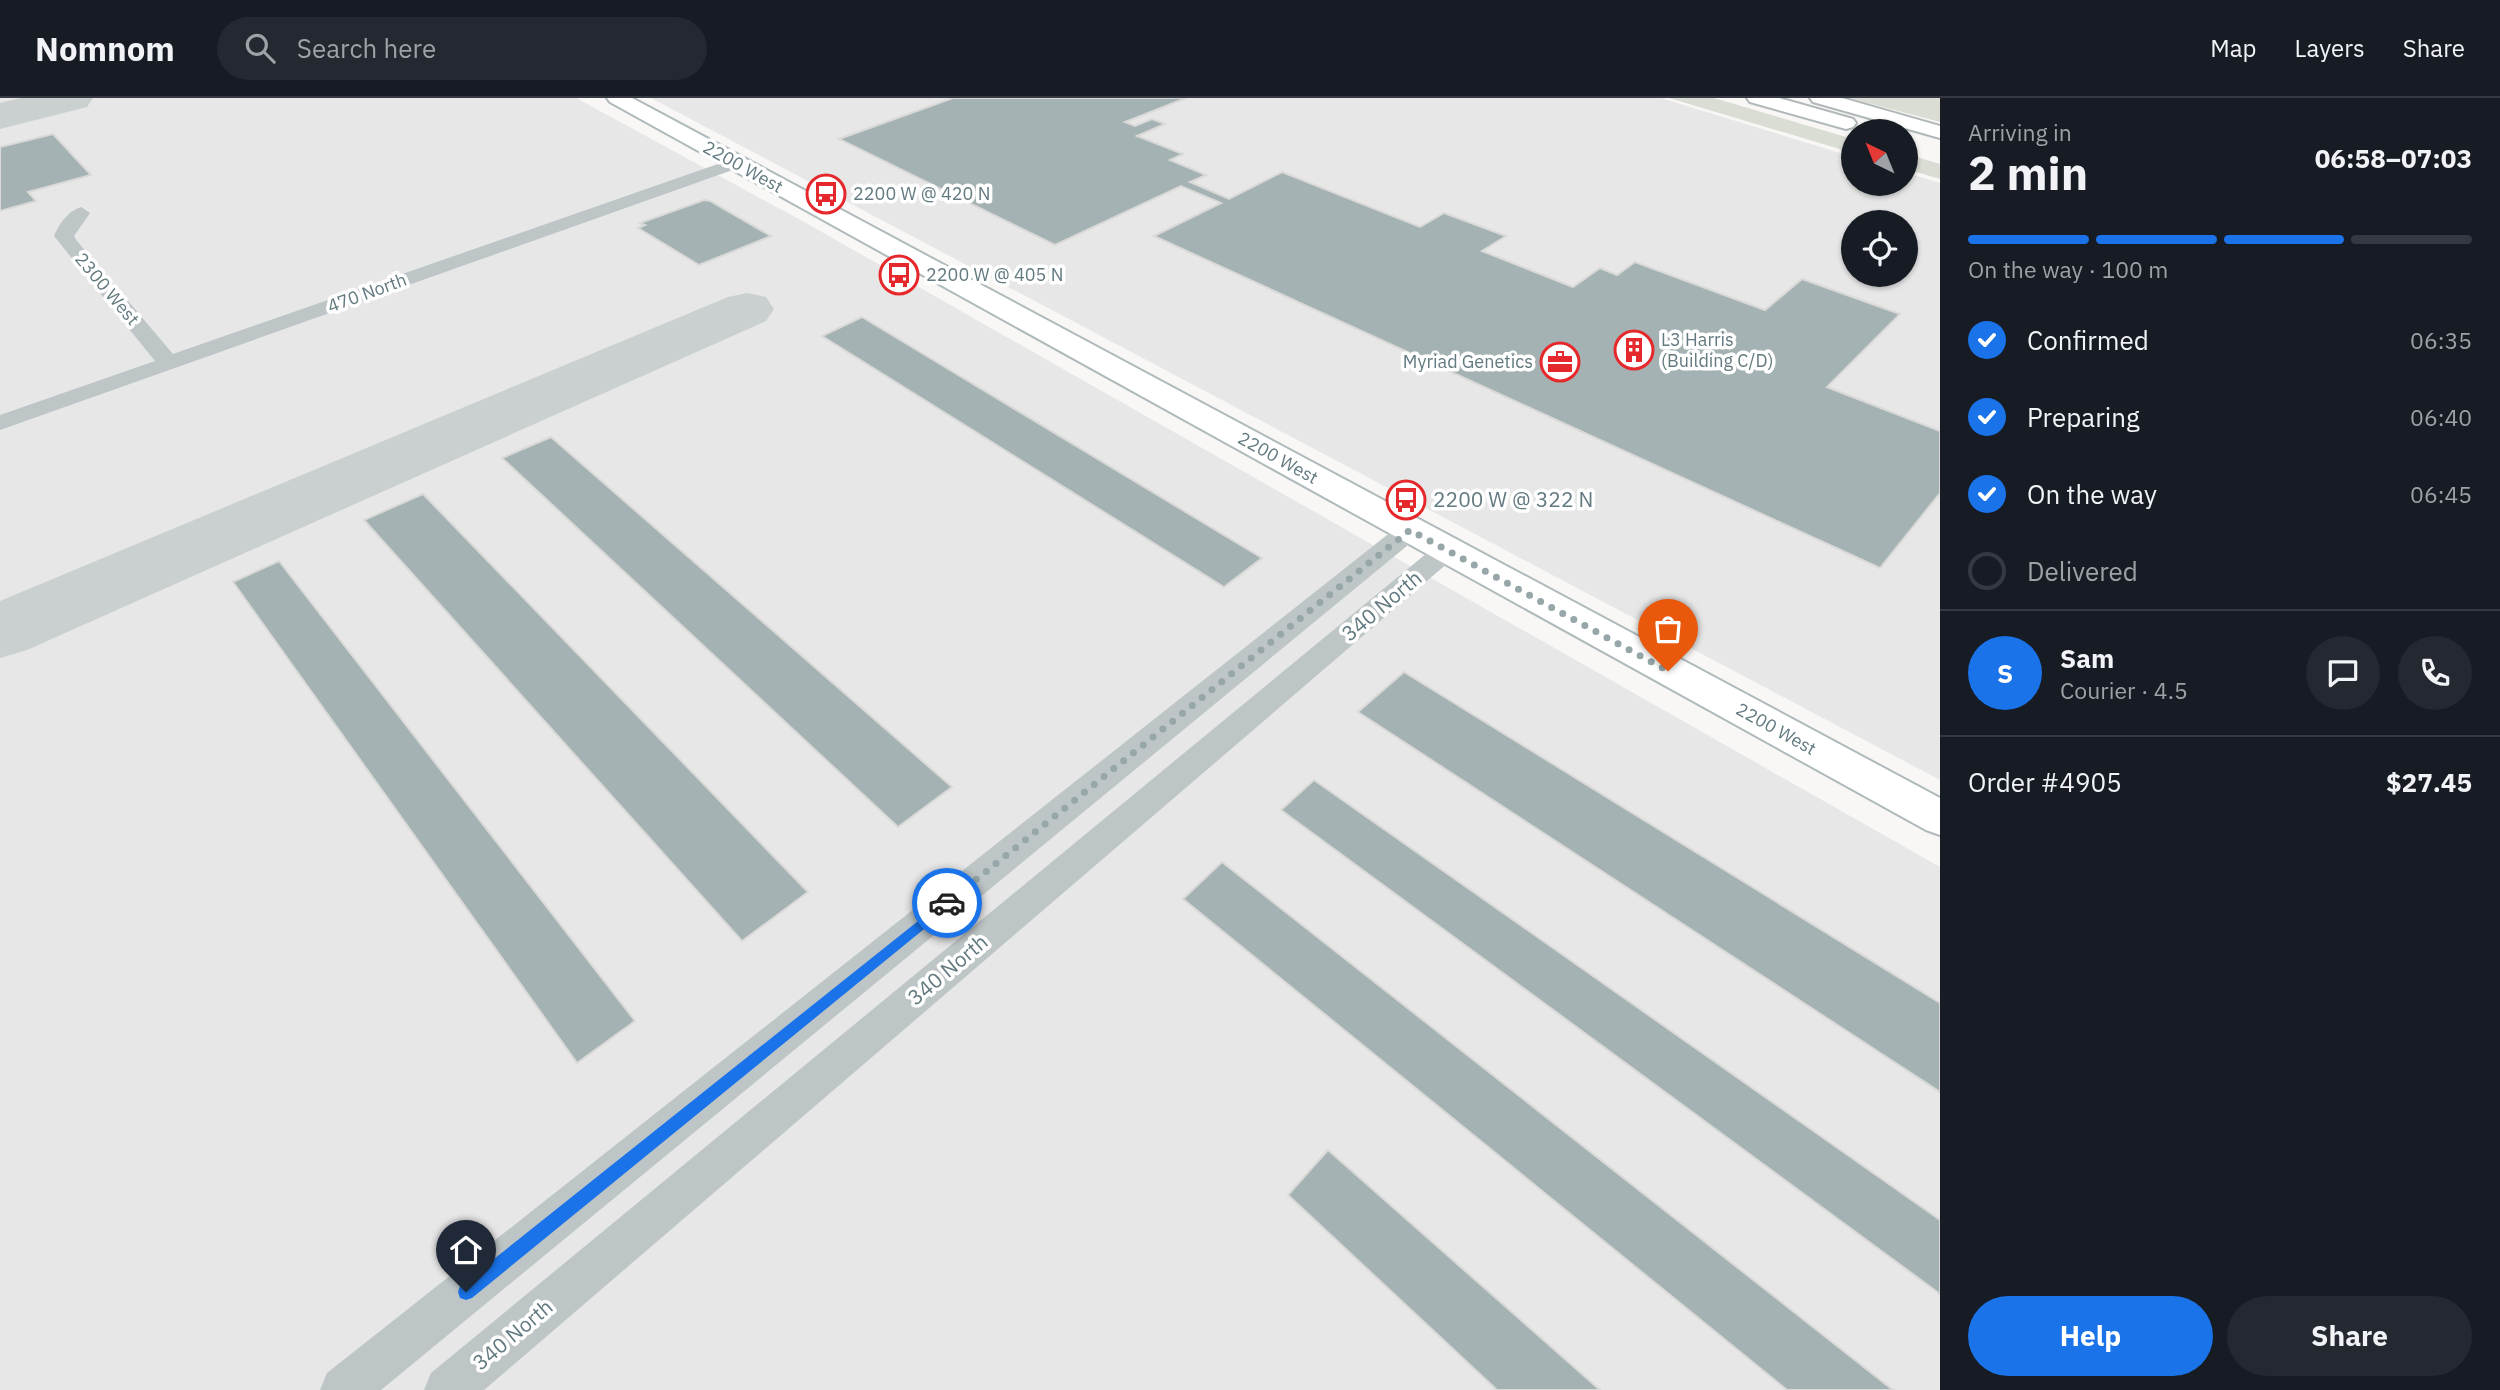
<!DOCTYPE html>
<meta charset="utf-8">
<style>
:root{--surface:#171b24;--page:#242831;--text:#f1f3f6;--muted:#9ea1a6;--line:#363941;--accent:#1a73e8}
body{margin:0;font-family:"IBM Plex Sans",sans-serif;background:var(--page);color:var(--text);height:100vh;display:flex;flex-direction:column;font-size:26px;white-space:nowrap}
*{box-sizing:border-box;margin:0}
p{font-size:23px;color:var(--muted)}
.icon{flex:none;width:38px;height:38px;fill:none;stroke:currentColor;stroke-width:2;stroke-linecap:round;stroke-linejoin:round}
.map{position:relative;flex:1;overflow:hidden}
.sheet{display:flex;flex-direction:column;background:var(--surface);width:560px}
.sheet>*{flex:none}
.needle{width:46px;rotate:317deg}
.buttons{position:absolute;left:1841px;top:21px;display:grid;gap:14px}
.buttons a{display:grid;place-items:center;width:77px;height:77px;border-radius:50%;background:var(--surface);box-shadow:0 2px 5px #0004;font-size:35px}
.pin{position:absolute;display:grid;place-items:center;width:60px;height:60px;color:#fff;margin:-72px -30px;border-radius:50% 50% 50% 0;rotate:-45deg;box-shadow:0 0 7px #0007}
.pin .icon{rotate:45deg}
.courier{position:absolute;display:grid;place-items:center;width:70px;height:70px;margin:-35px;border:5px solid #1a73e8;border-radius:50%;background:#fff;color:#222;box-shadow:0 2px 9px #0007}
.headline em{font-style:normal;font-weight:700}
.headline div{display:flex;flex-direction:column-reverse}
.headline{display:flex;align-items:center;justify-content:space-between;height:119px;padding:0 28px}
h1{font-size:46px;font-weight:700;line-height:52px}
.bar{display:grid;grid-template-columns:repeat(4,1fr);gap:10px 7px;align-content:center;height:84px;padding:0 28px}
.bar i{height:9px;border-radius:5px;background:var(--line)}
.bar .current{background:var(--accent)}
.bar p{grid-column:span 4}
.line{display:flex;align-items:center;gap:18px;padding:0 28px;border-top:2px solid var(--line)}
.line div{flex:1}
.round{display:grid;place-items:center;flex:none;width:74px;height:74px;border-radius:37px;background:var(--page)}
ol{padding:0 28px;list-style:none}
li{display:flex;align-items:center;gap:21px;height:77px}
li p{margin-inline-start:auto}
li .icon{padding:7px;border-radius:50%;background:var(--accent);color:#fff;stroke-width:4}
li:last-child{color:var(--muted)}
li i{width:38px;height:38px;border:4px solid var(--line);border-radius:50%}
.cta{display:flex;gap:14px;margin-top:auto;padding:14px 28px}
.cta a{flex:1;height:80px;border-radius:42px;background:var(--accent);color:#fff;font-size:28px;font-weight:700;line-height:80px;text-align:center}
.cta a+a{background:var(--page);color:var(--text)}
header{display:flex;align-items:center;gap:42px;box-sizing:border-box;height:98px;padding:0 35px;background:var(--surface);border-bottom:2px solid var(--line)}
header strong{font-size:33px}
nav{display:flex;gap:38px;margin-inline-start:auto;font-size:24px}
.search{width:490px;height:63px;background:var(--page);display:flex;align-items:center;gap:18px;box-sizing:border-box;padding:0 24px;border-radius:38px;color:var(--muted);font-size:26px}
main{display:flex;flex:1;min-height:0}
.map>svg:first-child{display:block}
.built{fill:#e6e7e6;fill-rule:evenodd}
.green{fill:#d9ddd4}
.lines{fill:none;stroke-linecap:round;stroke-linejoin:round}
.taxiway{fill:#cad0d0;fill-rule:evenodd}
.building{fill:#a5b2b4;stroke:#d9d9d7;stroke-width:2}
.secondary-casing{stroke:#b0babc;stroke-width:4}
.highway-casing{stroke:#b1b8ba;stroke-width:4}
.street{fill:#bec5c7;fill-rule:evenodd}
.secondary{fill:#fff;fill-rule:evenodd}
.highway{fill:#fff;fill-rule:evenodd}
.route{fill:#1a73e8}
.done{stroke:#96a6a9;stroke-width:7;stroke-dasharray:0 12.6}
.labels{text-anchor:middle;stroke-width:7;stroke-linejoin:round;paint-order:stroke}
.far-street-label{font-size:18px;fill:#627a80;stroke:#fff}
.far-poi-label{font-size:18px;fill:#627a80;stroke:#fff;text-anchor:start}
.poi-label{font-size:21px;fill:#627a80;stroke:#fff;text-anchor:start}
.street-label{font-size:21px;fill:#627a80;stroke:#fff}
</style>
<header>
<strong>Nomnom</strong>
<div class="search"><svg class="icon" aria-label="search" viewBox="0 0 24 24"><circle cx="10" cy="10" r="6"/><path d="M15 15l6 6"/></svg>Search here</div>
<nav><a>Map</a><a>Layers</a><a>Share</a></nav>
</header>
<main>
<div class="map">
<svg width="1940" height="1292" viewBox="0 0 1940 1292">
<rect width="100%" height="100%" fill="#f8f7f5"/>
<g class="built">
<path d="M0,0H576L806,125L1940,769V1292H0Z"/>
<path d="M651,0H1661L1853,59V86H1906V75L1940,85V682ZM1853,124H1906V177H1853Z"/>
</g>
<g class="green">
<path d="M1669,0H1714L1853,41V55Z"/>
<path d="M1849,0H1940V24Z"/>
<path d="M1906,56L1940,66V81L1906,71Z"/>
</g>
<g class="lines">
<g class="taxiway">
<path d="M21,0H93L87,9L0,31V5Z"/>
<path d="M747,195L766,199L774,211L766,223L27,552L0,560V503L728,199Z"/>
</g>
</g>
<g class="building">
<path d="M953,0H1186L1125,24L1135,28L1152,21L1165,26L1137,38L1183,56L1170,62L1206,77L1190,84L1229,101L1282,74L1420,129L1444,115L1506,138L1482,153L1573,189L1600,170L1617,177L1635,164L1765,212L1802,181L1900,216L1827,289L1940,333V395L1880,470L1154,138L1221,105L1181,88L1055,147L839,41Z"/>
<path d="M53,36L91,77L28,94L36,103L0,113V49Z"/>
<path d="M704,102L710,103L771,138L699,167L638,130L645,127L640,125Z"/>
<path d="M862,219L1262,460L1224,489L822,238Z"/>
<path d="M551,339L952,689L898,729L502,360Z"/>
<path d="M423,396L808,794L742,843L364,422Z"/>
<path d="M279,463L635,923L577,965L233,484Z"/>
<path d="M1404,574L1940,905V994L1358,614Z"/>
<path d="M1314,682L1940,1122V1196L1281,712Z"/>
<path d="M1222,764L1893,1292H1787L1183,801Z"/>
<path d="M1328,1052L1600,1292H1497L1288,1097Z"/>
</g>
<g class="lines">
<defs>
<path id="secondary" d="M607,0H632L1940,700V737L1926,732L610,4Z"/>
<g id="highway">
<path d="M1747,0H1779L1853,21L1856,25L1853,29L1846,31L1750,4Z"/>
<path d="M1810,0H1842L1940,28V40L1813,4Z"/>
</g>
</defs>
<use href="#secondary" class="secondary-casing"/>
<use href="#highway" class="highway-casing"/>
<g class="street">
<path d="M735,60L744,65L741,69L0,332V317L155,263L54,138C59,126 68,113 81,109L90,115L74,138L77,143L173,256Z"/>
<path d="M1410,423L1419,426L1423,432L1419,438L381,1292H320L327,1275L1401,426Z"/>
<path d="M1447,443L1456,446L1460,452L1456,458L484,1292H424L431,1275L1438,446Z"/>
</g>
<use href="#secondary" class="secondary"/>
<use href="#highway" class="highway"/>
</g>
<path class="route" d="M947,800L953,805L951,809L472,1200L466,1202L460,1200L458,1194L460,1188Z"/>
<g class="lines">
<path class="done" d="M947,805L1410,432L1668,573"/>
</g>
<defs>
<symbol id="bus-ring" viewBox="-11 -11 22 22"><circle r="9.5" fill="#fff" stroke="#e5282b" stroke-width="1.5"/><path d="M-5-6H5V4H4V6H2V4H-2V6H-4V4H-5ZM-3.5-4V0h7V-4ZM-3.5 1.2v1.5H-2V1.2ZM2 1.2v1.5H3.5V1.2Z" fill="#e5282b"/></symbol>
<symbol id="building-ring" viewBox="-11 -11 22 22"><circle r="9.5" fill="#fff" stroke="#e5282b" stroke-width="1.5"/><path d="M-4-6H4V6H1V3H-1V6H-4ZM-2.5-4.3h1.7v1.8h-1.7ZM.8-4.3h1.7v1.8H.8ZM-2.5-1h1.7V.8h-1.7ZM.8-1h1.7V.8H.8Z" fill="#e5282b"/></symbol>
<symbol id="office-ring" viewBox="-11 -11 22 22"><circle r="9.5" fill="#fff" stroke="#e5282b" stroke-width="1.5"/><path d="M-6-3h4V-5.5h4V-3h4V5H-6ZM-1-4.5V-3h2v-1.5ZM-6 0V1H6V0Z" fill="#e5282b"/></symbol>
</defs>
<g fill-rule="evenodd">
<use href="#bus-ring" x="804" y="74" width="44" height="44"/>
<use href="#bus-ring" x="877" y="155" width="44" height="44"/>
<use href="#building-ring" x="1612" y="230" width="44" height="44"/>
<use href="#office-ring" x="1538" y="242" width="44" height="44"/>
<use href="#bus-ring" x="1384" y="380" width="44" height="44"/>
</g>
<g class="labels">
<g class="far-street-label">
<text transform="translate(743 69) rotate(29)" y="6">2200 West</text>
<text transform="translate(107 191) rotate(50)" y="6">2300 West</text>
<text transform="translate(367 195) rotate(-20)" y="6">470 North</text>
<text transform="translate(1278 360) rotate(29)" y="6">2200 West</text>
<text transform="translate(1776 631) rotate(29)" y="6">2200 West</text>
</g>
<g class="far-poi-label">
<text x="853" y="102">2200 W @ 420 N</text>
<text x="926" y="183">2200 W @ 405 N</text>
<text x="1661" y="248">L3 Harris<tspan x="1661" dy="21">(Building C/D)</tspan></text>
<text x="1533" y="270" text-anchor="end">Myriad Genetics</text>
</g>
<g class="poi-label">
<text x="1433" y="409">2200 W @ 322 N</text>
</g>
<g class="street-label">
<text transform="translate(1382 508) rotate(-40)" y="7">340 North</text>
<text transform="translate(948 872) rotate(-40)" y="7">340 North</text>
<text transform="translate(513 1237) rotate(-40)" y="7">340 North</text>
</g>
</g>
</svg>
<div class="buttons">
<a><svg class="needle" viewBox="-14 -14 28 28"><path d="M0-13l5 13h-10z" fill="#e53935"/><path d="M0 13l5-13h-10z" fill="#9ea1a6"/></svg></a>
<a><svg class="icon" aria-label="locate" viewBox="0 0 24 24"><circle cx="12" cy="12" r="6"/><path d="M12 2v4M12 18v4M2 12h4M18 12h4"/></svg></a>
</div>
<div class="pin" style="left:1668px;top:573px;background:#ea580c"><svg class="icon" aria-label="bag" viewBox="0 0 24 24"><path d="M5 8h14l-1 12H6zM9 8a3 3 0 0 1 6 0"/></svg></div>
<div class="pin" style="left:466px;top:1194px;background:#1f2937"><svg class="icon" aria-label="home" viewBox="0 0 24 24"><path d="M3 11l9-7 9 7M6 9v11h12V9"/></svg></div>
<div class="courier" style="left:947px;top:805px"><svg class="icon" aria-label="car" viewBox="0 0 24 24"><path d="M5 17H2v-5l4-1 3-4h7l3 4 3 1v5h-3M9 17h6M6 11h13"/><circle cx="7" cy="17" r="2"/><circle cx="17" cy="17" r="2"/></svg></div>
</div>
<section class="sheet">
<div class="headline"><div><h1>2 min</h1><p>Arriving in</p></div><em>06:58–07:03</em></div>
<div class="bar"><i class="current"></i><i class="current"></i><i class="current"></i><i></i><p>On the way · 100 m</p></div>
<ol>
<li><svg class="icon" aria-label="check" viewBox="0 0 24 24"><path d="M5 12l5 5 9-10"/></svg>Confirmed<p>06:35</p></li>
<li><svg class="icon" aria-label="check" viewBox="0 0 24 24"><path d="M5 12l5 5 9-10"/></svg>Preparing<p>06:40</p></li>
<li><svg class="icon" aria-label="check" viewBox="0 0 24 24"><path d="M5 12l5 5 9-10"/></svg>On the way<p>06:45</p></li>
<li><i></i>Delivered</li>
</ol>
<div class="line" style="height:126px"><b class="round" style="background:var(--accent);color:#fff">S</b><div><b>Sam</b><p>Courier · 4.5</p></div><a class="round"><svg class="icon" aria-label="chat" viewBox="0 0 24 24"><path d="M4 5h16v11H9l-5 4z"/></svg></a><a class="round"><svg class="icon" aria-label="phone" viewBox="0 0 24 24"><path d="M5 4h4l2 5-3 2q2 4 5 5l2-3 5 2v4C11 20 4 13 5 4z"/></svg></a></div>
<div class="line" style="height:91px"><div>Order #4905</div><b>$27.45</b></div>
<div class="cta"><a>Help</a><a>Share</a></div>
</section>
</main>
